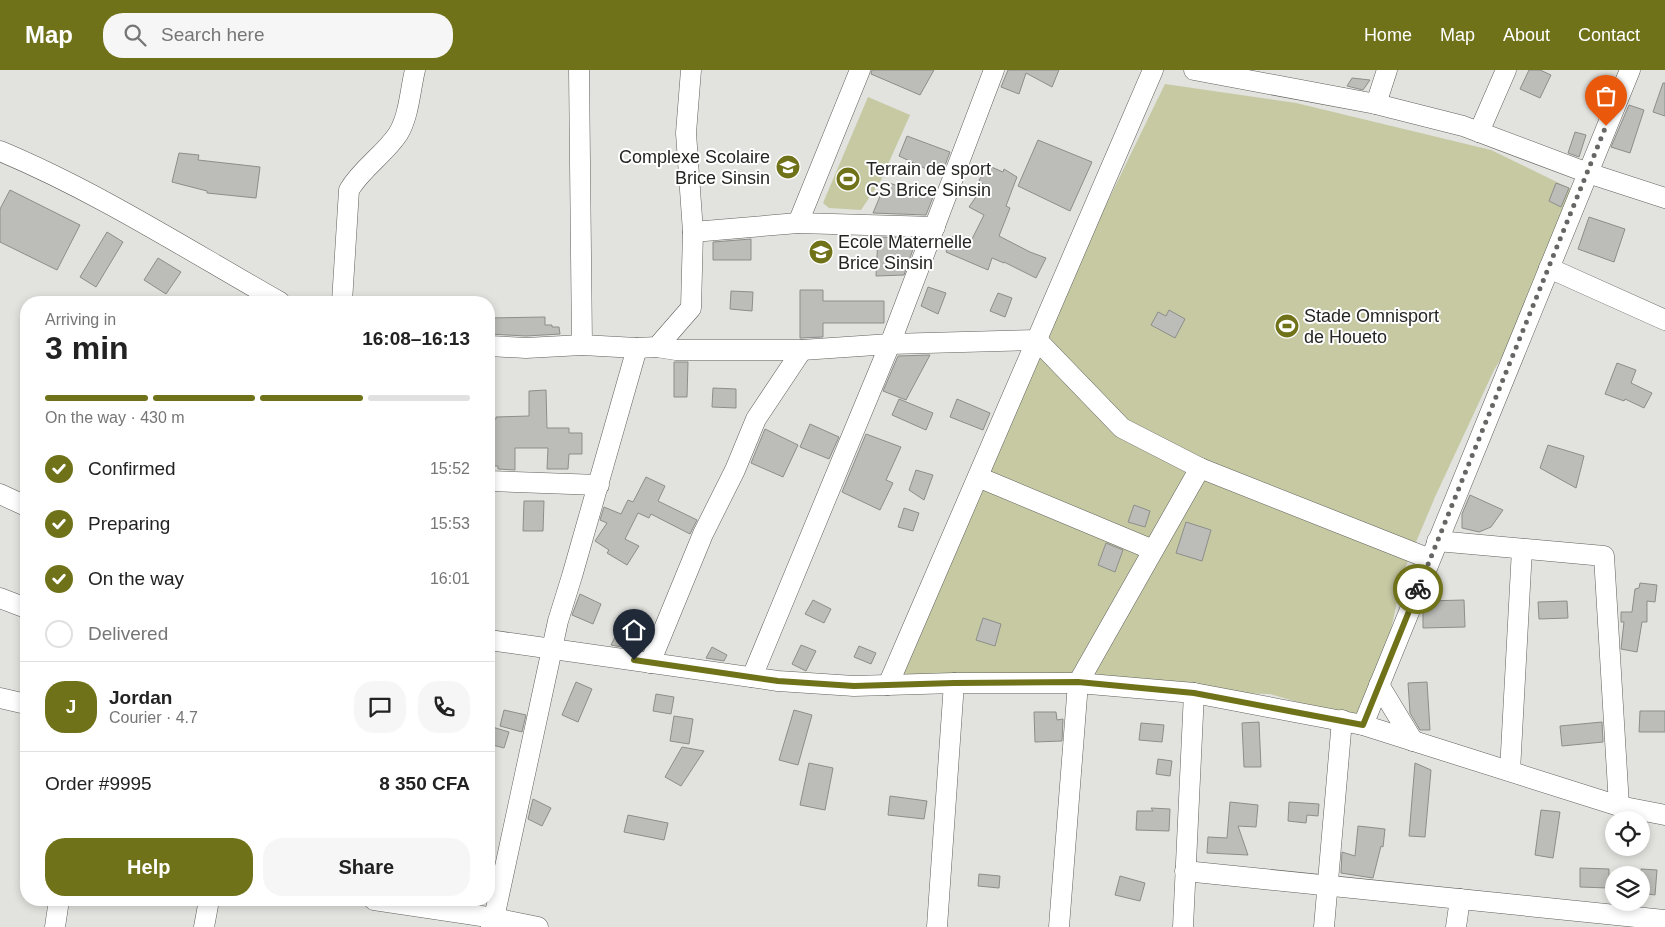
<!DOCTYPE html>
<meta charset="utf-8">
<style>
:root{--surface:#fff;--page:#f6f6f6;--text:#222;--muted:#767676;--line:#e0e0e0;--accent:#6f7218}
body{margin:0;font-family:Arial,sans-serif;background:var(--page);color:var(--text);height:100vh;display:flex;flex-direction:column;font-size:19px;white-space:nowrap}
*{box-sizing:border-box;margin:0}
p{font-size:16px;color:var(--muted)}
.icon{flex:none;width:28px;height:28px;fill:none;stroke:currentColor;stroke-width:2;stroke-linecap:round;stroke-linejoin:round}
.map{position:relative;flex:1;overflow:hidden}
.sheet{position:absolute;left:20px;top:226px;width:475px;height:610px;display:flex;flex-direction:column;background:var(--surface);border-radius:20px;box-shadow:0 2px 8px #0003}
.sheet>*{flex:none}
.fabs{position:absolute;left:1605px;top:741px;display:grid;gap:10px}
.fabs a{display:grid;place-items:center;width:45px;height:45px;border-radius:50%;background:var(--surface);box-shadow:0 2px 8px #0003;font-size:25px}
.pin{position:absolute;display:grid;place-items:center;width:42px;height:42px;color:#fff;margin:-51px -21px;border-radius:50% 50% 50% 0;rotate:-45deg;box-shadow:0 0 5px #0007}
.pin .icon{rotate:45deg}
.courier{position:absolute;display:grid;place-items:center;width:50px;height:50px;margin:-25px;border:4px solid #6f7218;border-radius:50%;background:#fff;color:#222;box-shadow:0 1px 6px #0007}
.headline em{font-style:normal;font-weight:600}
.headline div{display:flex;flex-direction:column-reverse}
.headline{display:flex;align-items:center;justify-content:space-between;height:85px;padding:0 25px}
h1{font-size:32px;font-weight:600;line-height:38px}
.bar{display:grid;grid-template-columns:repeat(4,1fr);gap:8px 5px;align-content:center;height:60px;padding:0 25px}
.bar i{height:6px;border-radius:4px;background:var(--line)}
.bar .active{background:var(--accent)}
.bar p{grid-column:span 4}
.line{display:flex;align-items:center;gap:12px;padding:0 25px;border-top:1px solid var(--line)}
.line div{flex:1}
.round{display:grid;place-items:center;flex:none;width:52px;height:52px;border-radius:20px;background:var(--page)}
ol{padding:0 25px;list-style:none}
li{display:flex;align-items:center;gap:15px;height:55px}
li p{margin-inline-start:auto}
li .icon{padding:5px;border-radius:50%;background:var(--accent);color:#fff;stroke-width:4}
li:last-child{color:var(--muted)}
li i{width:28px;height:28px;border:2px solid var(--line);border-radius:50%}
.action{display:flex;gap:10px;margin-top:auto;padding:10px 25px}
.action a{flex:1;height:58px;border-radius:20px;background:var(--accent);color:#fff;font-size:20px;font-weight:600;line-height:58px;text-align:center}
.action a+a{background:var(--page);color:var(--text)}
header{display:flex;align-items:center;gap:30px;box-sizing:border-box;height:70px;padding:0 25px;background:var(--accent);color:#fff}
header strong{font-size:24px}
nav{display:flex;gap:28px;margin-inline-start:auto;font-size:18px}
.search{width:350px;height:45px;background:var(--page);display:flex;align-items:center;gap:12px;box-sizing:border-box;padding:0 18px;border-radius:20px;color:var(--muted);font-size:19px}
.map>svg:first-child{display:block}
.green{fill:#c6c9a2}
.building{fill:#bcbcb8;stroke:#8d8e8a}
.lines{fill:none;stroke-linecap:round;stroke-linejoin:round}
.minor-casing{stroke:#60615c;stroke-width:21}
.minor{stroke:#fff;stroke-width:20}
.done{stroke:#666664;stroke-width:5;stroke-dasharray:0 9}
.route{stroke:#6f7218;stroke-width:6}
.labels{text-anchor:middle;stroke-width:4;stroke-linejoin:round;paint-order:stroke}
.poi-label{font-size:18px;fill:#242422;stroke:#fff;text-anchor:start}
</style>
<header>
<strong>Map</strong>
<div class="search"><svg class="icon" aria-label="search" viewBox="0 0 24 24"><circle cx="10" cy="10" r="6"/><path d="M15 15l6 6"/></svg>Search here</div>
<nav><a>Home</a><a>Map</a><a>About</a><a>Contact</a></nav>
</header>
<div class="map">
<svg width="1665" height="857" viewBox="0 0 1665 857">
<rect width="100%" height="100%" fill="#e2e2de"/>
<g class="green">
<path d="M1165,14L1296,33L1491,80L1571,119L1540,226L1494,300L1435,427L1403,503L1383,598L1364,643L1349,647L1270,624L897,613L1041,268Z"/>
<path d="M868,27L910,45L881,110L861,140L829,138L823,133Z"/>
</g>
<g class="building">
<path d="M872,0H934L920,25L871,4Z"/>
<path d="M1008,0H1059L1052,17L1026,3L1019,24L1001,17Z"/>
<path d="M1529,0H1540L1551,5L1540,28L1520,19Z"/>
<path d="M1352,8L1370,10L1363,20L1347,16Z"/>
<path d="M1663,13H1665V46L1653,42Z"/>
<path d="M1629,35L1644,40L1630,83L1611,77Z"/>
<path d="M1575,62L1586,65L1579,87L1568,83Z"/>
<path d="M907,66L950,82L941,106L899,86Z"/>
<path d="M1038,70L1092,92L1070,141L1018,116Z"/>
<path d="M179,83L199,85L198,90L260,97L256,128L207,123V121L172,112Z"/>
<path d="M989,96L1003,102L1004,99L1017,107L1006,136L1010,138L999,166L1030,182L1046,188L1036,208L1004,192V193L992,188L988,200L946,182L953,166H959L971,171L984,145L969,137L984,115L979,110Z"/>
<path d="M886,112L933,127L926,145L873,143Z"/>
<path d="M1556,113L1569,118L1561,137L1549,131Z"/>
<path d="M10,120L80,155L57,200L0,172V139Z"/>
<path d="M1589,147L1625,159L1614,192L1578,179Z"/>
<path d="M107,162L123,172L96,217L80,207Z"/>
<path d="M878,167L917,168L904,205L876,206Z"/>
<path d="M751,169V190H713V172Z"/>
<path d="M158,188L181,202L166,224L144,210Z"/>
<path d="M928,217L946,223L938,244L921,236Z"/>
<path d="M800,220H823V231H884V253H823V267L800,268Z"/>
<path d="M731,221L753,222L752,241L730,239Z"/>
<path d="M998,223L1012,228L1005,247L990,241Z"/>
<path d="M1169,240L1185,249L1175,268L1151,255L1158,242L1166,246Z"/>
<path d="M545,247V255H552V257H559L560,264L526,266L489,264V248Z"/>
<path d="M930,285L906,330L883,321L898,286Z"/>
<path d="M674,292H688L687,327H674Z"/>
<path d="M1617,293L1636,300L1631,313L1652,323L1644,338L1625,329L1624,331L1605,324Z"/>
<path d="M713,318L736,319V338L712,337Z"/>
<path d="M546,320L547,358H569V363H582V384H569L568,399H547L548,378H515V400L498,399V396H489V349H496V347L529,346V321Z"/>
<path d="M899,329L933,343L926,360L892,345Z"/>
<path d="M957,329L990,343L983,360L950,347Z"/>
<path d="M810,354L839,367L829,389L800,377Z"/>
<path d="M765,359L798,375L783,407L751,393Z"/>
<path d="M866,364L901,377L886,410L893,413L880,440L842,422Z"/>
<path d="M1548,375L1584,386L1576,418L1540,398Z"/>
<path d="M916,400L933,405L924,430L909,420Z"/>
<path d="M646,407L665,416L658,431L697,450L690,464L651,444L649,448L638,443L625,469L639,476L627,495L607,483L609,480L595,471L607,453L600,450L604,437L621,444L628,430L633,432Z"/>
<path d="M1470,425L1503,440L1491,457L1479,462L1462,458V444Z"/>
<path d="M524,431H544L543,461H523Z"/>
<path d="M1134,435L1150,441L1145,457L1128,452Z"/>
<path d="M904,438L919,443L913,461L898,457Z"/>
<path d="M1186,452L1211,460L1202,491L1176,483Z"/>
<path d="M1106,473L1123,480L1115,502L1098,495Z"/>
<path d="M1640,513L1657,515L1655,532L1647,531V552H1642L1637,582L1621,579L1624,552H1621V542H1632L1635,519L1639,518Z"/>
<path d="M580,524L601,534L593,554L572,545Z"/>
<path d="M813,530L831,539L824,553L805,544Z"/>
<path d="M1464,530L1465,557L1423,558V540L1426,531Z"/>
<path d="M1567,531L1568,548L1539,549L1538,532Z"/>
<path d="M983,548L1001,554L995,576L976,570Z"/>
<path d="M618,561L627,565L622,577L611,575Z"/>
<path d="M801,575L816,581L806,601L792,594Z"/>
<path d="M859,576L876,583L871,594L854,587Z"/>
<path d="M712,577L727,585L724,591L706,588Z"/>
<path d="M576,612L592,619L578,652L562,645Z"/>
<path d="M1427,612L1430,660H1420L1410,643L1408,613Z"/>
<path d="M656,624L674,627L671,644L653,641Z"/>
<path d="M504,640L526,645L522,662L500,656Z"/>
<path d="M794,640L812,645L798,695L779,690Z"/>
<path d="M1640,641H1665V662H1639Z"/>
<path d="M1034,642H1056L1057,650L1063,649L1062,671L1035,672Z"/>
<path d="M674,646L693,649L689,674L670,671Z"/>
<path d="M1259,652L1261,697H1244L1242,653Z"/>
<path d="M1602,652L1603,672L1562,676L1560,656Z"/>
<path d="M1141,653L1164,655L1162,672L1139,670Z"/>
<path d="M489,656L509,662L504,678L489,674Z"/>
<path d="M682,677L704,681L681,716L665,707Z"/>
<path d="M1158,689L1172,691L1170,706L1156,704Z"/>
<path d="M809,693L833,698L825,740L800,735Z"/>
<path d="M1415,693L1431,700L1425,767L1409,766Z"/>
<path d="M890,726L927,731L924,749L888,745Z"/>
<path d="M533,729L551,738L542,756L528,749Z"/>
<path d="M1230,732L1258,735L1256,757L1238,756L1248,785L1207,783L1208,767L1227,768Z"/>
<path d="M1289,732L1319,734L1318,746L1307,745L1306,753L1288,751Z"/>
<path d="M1151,738L1170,739L1169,761L1136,760L1137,741H1153Z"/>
<path d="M1541,740L1560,742L1553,788L1535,785Z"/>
<path d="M628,745L668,753L664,770L624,762Z"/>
<path d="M1358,756L1385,759L1383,777L1381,776L1373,808L1341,803L1342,782L1355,786Z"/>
<path d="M1580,798L1609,799V818L1580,817Z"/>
<path d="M1641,799L1657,800L1655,825L1641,823Z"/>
<path d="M979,804L1000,806L999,818L978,816Z"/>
<path d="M1120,806L1145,813L1140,831L1115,825Z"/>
</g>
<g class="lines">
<defs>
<g id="minor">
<path d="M579,0L582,275"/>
<path d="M1194,0L1376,34L1463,56L1588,103L1665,128"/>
<path d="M1376,34L1387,0"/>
<path d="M1479,62L1506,0"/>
<path d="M0,81C98,122 188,180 280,232"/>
<path d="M798,153L860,0"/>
<path d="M693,162L798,153L935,157"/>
<path d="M1549,198L1665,250"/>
<path d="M342,232L349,120C362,98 384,85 398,64C409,46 410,21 415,0"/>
<path d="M489,276L526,278L582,275L637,278L657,277L691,238L693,162L686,63L691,0"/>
<path d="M657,277L676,280H802L890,274L1037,270L1122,358L1200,398L1430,489"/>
<path d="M978,407L1153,480"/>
<path d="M489,411L599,415"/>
<path d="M0,424L26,436"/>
<path d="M1437,471L1604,486L1619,736"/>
<path d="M0,528L26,538"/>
<path d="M489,570L778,611L854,616L954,613H1078L1194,623L1363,655L1619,736L1665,745"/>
<path d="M650,593L703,464L735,400L756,349L802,280"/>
<path d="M752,607L890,274L994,0"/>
<path d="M888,615L1153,0"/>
<path d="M1379,615L1413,671"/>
<path d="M0,628L26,634"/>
<path d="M1363,655L1630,0"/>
<path d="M1510,701L1522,479"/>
<path d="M1185,801L1665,850"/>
<path d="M374,830L494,848L538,857"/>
<path d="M55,857L59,830"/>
<path d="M204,857L209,830"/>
<path d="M491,857L494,848L558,551L572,506L637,278"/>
<path d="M937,857L954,613"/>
<path d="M1059,857L1078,613L1200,398"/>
<path d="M1183,857L1194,623"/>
<path d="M1324,857L1342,650"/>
<path d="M1456,857L1460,829"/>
</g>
</defs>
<use href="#minor" class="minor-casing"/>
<use href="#minor" class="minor"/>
</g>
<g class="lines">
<path class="done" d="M1418,519L1606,56"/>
<path class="route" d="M634,590L778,611L854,616L954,613L1078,612L1194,623L1363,655L1418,519"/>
</g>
<defs>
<symbol id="school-disc" viewBox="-11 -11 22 22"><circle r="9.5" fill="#6f7218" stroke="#fff"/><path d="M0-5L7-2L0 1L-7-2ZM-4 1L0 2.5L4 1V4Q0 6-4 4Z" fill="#fff"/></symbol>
<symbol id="stadium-disc" viewBox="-11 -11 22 22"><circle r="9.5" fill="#6f7218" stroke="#fff"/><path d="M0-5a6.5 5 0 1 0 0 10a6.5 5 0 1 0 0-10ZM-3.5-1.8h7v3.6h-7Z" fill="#fff"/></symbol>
</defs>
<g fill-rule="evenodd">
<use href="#school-disc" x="774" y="83" width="28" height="28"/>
<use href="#stadium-disc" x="834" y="95" width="28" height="28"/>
<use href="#school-disc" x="807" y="168" width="28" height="28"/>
<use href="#stadium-disc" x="1273" y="242" width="28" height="28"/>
</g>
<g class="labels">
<g class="poi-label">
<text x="770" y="93" text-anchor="end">Complexe Scolaire<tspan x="770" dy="21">Brice Sinsin</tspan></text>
<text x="866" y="105">Terrain de sport<tspan x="866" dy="21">CS Brice Sinsin</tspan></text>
<text x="838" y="178">Ecole Maternelle<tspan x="838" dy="21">Brice Sinsin</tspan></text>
<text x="1304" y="252">Stade Omnisport<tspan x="1304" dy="21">de Houeto</tspan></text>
</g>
</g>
</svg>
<div class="fabs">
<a><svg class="icon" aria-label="locate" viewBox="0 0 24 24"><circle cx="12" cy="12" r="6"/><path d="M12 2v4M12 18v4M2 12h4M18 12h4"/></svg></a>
<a><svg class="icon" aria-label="layers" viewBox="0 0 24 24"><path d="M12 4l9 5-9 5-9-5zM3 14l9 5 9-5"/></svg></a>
</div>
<div class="pin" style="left:1606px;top:56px;background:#ea580c"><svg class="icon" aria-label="bag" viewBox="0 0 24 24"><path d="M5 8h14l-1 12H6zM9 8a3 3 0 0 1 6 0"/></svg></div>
<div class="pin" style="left:634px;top:590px;background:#1f2937"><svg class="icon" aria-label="home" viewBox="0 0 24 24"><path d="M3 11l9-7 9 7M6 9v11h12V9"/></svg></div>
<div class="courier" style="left:1418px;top:519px"><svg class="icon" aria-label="bike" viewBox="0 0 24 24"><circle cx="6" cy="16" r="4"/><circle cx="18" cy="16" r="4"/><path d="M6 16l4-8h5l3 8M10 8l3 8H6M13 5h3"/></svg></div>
<section class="sheet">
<div class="headline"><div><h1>3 min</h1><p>Arriving in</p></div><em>16:08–16:13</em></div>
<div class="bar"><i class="active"></i><i class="active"></i><i class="active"></i><i></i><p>On the way · 430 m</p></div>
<ol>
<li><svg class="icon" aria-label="check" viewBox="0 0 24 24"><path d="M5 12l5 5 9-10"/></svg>Confirmed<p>15:52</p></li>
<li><svg class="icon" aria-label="check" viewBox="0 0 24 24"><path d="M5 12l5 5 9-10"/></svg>Preparing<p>15:53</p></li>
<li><svg class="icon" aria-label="check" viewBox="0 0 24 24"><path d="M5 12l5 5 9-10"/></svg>On the way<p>16:01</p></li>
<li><i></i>Delivered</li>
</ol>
<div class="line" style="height:90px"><b class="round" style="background:var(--accent);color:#fff">J</b><div><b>Jordan</b><p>Courier · 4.7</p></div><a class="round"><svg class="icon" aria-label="chat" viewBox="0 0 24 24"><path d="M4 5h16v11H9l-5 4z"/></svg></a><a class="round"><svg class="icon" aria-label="phone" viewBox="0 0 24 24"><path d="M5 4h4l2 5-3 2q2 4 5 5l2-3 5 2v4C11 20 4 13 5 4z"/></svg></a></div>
<div class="line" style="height:65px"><div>Order #9995</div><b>8 350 CFA</b></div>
<div class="action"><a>Help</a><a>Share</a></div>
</section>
</div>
